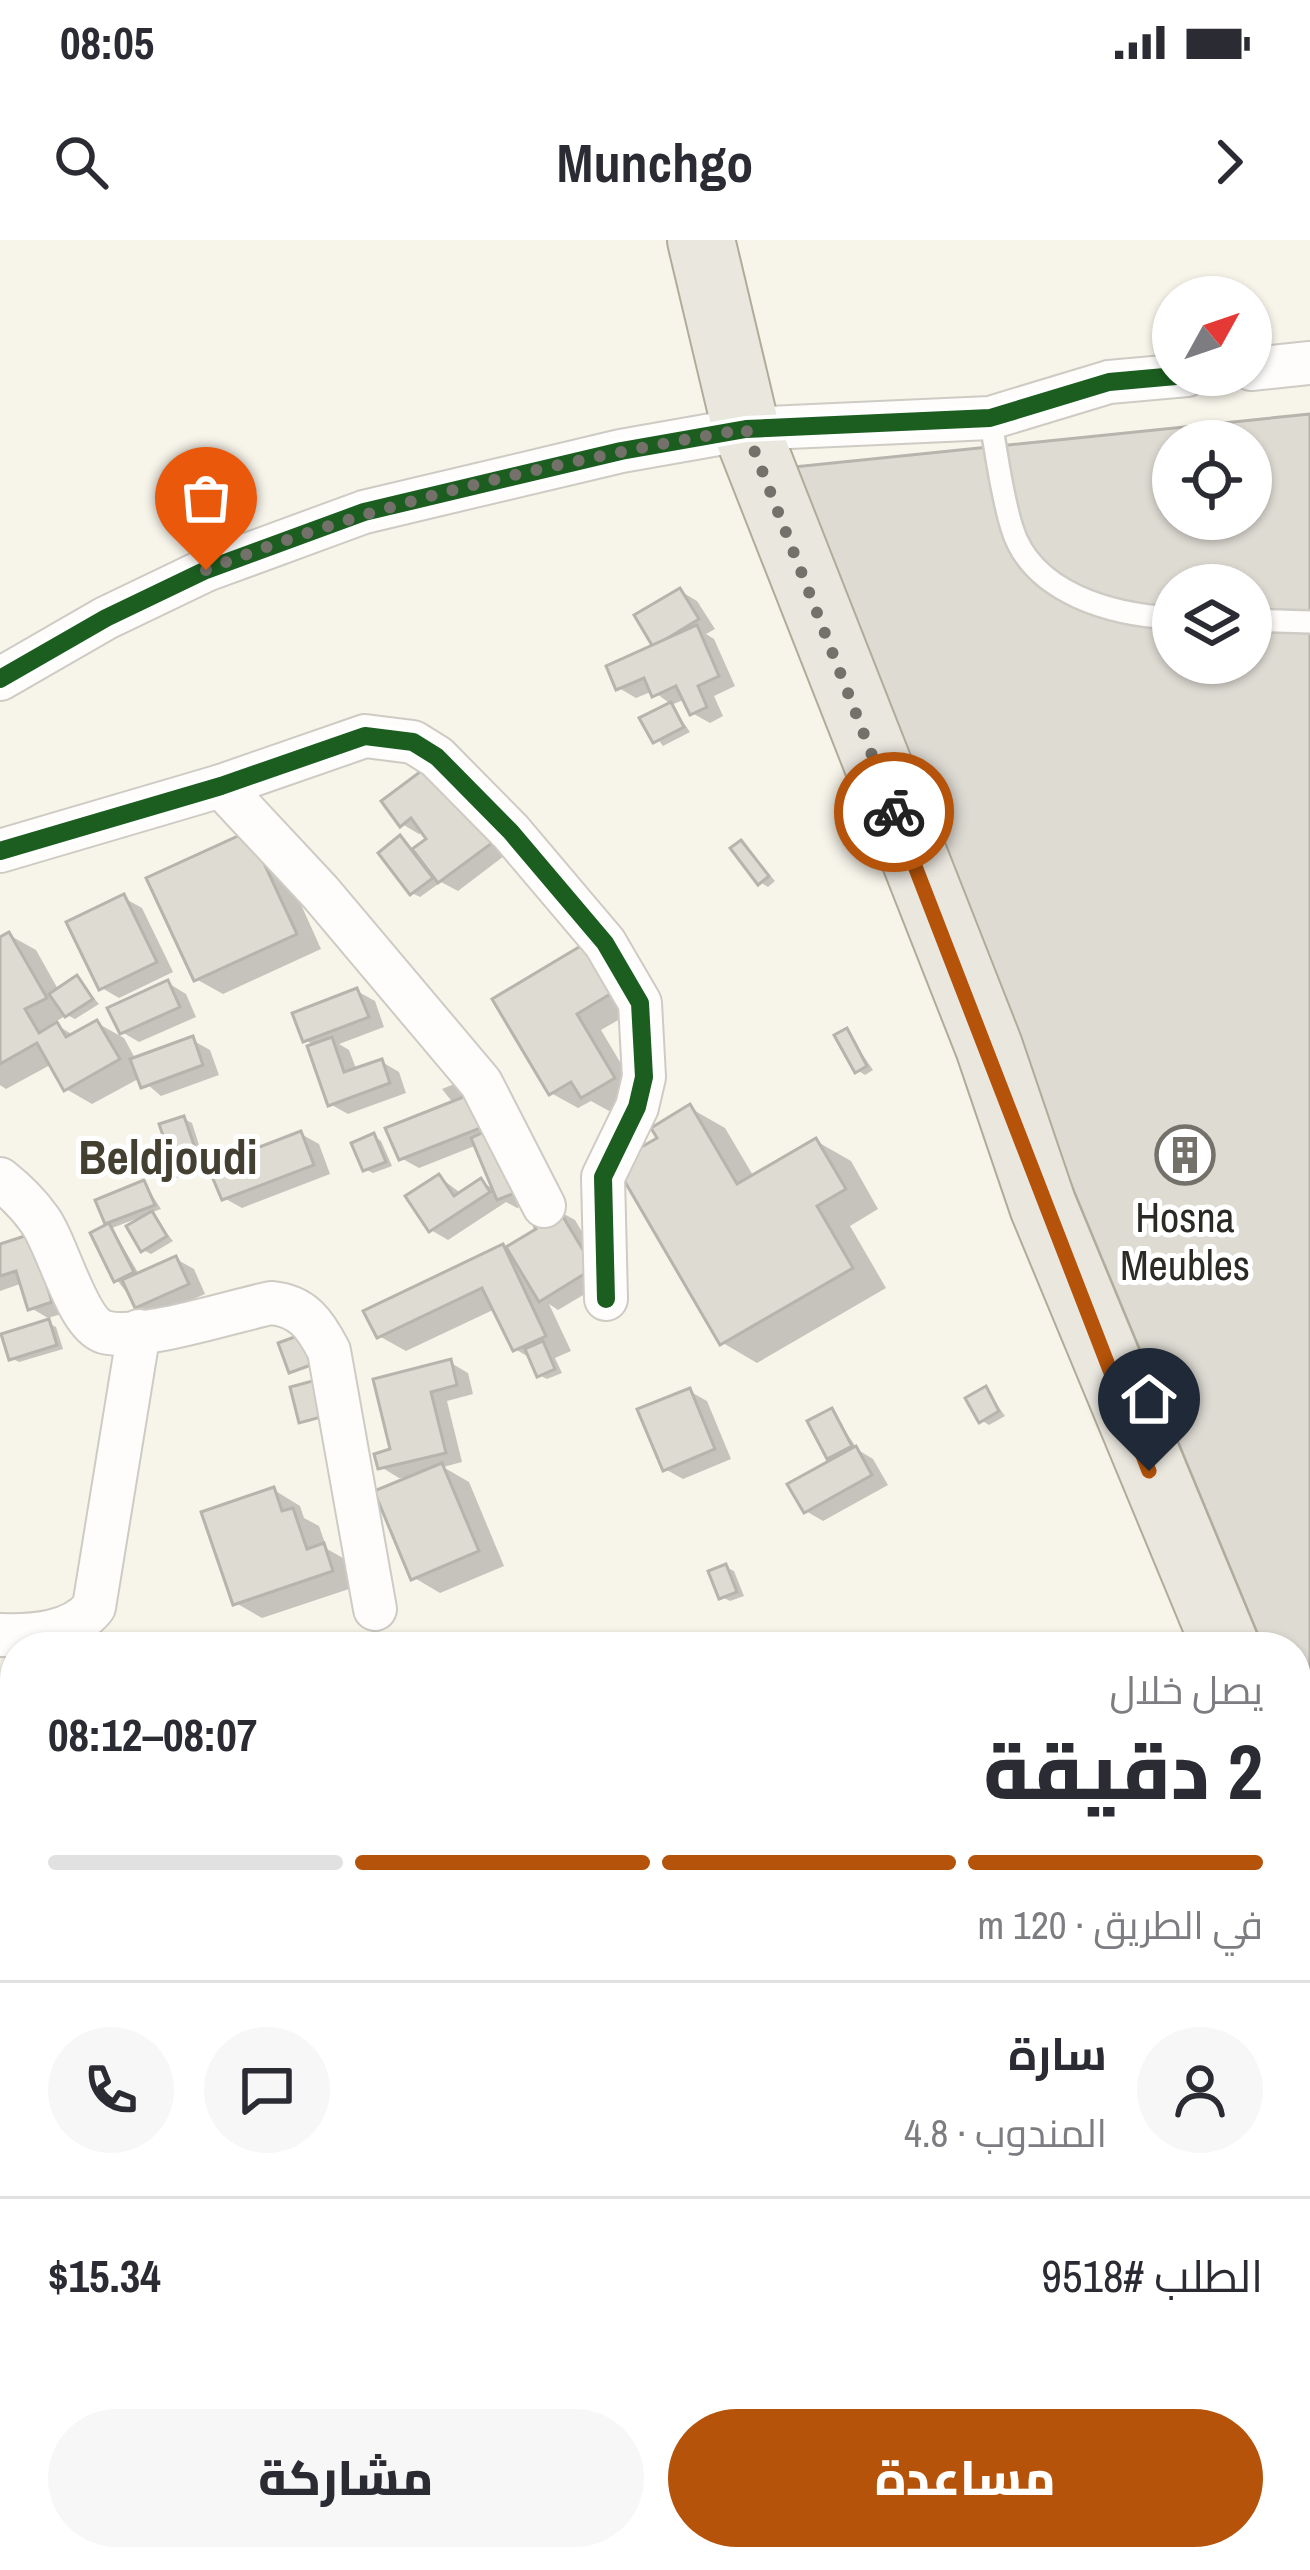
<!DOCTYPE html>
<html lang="ar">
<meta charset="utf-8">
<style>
:root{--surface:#fff;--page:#f7f7f7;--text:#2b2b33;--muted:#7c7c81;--line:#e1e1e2;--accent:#b45309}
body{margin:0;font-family:"Archivo Narrow",Cairo,sans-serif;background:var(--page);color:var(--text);direction:rtl;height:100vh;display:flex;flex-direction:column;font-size:45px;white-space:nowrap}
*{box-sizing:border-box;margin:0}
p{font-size:39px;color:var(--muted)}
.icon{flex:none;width:66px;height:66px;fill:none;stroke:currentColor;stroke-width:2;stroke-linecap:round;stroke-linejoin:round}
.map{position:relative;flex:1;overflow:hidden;direction:ltr}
.sheet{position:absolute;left:0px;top:1392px;width:1311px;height:939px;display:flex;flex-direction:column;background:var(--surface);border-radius:48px 48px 0 0;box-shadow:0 3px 9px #0004;direction:rtl}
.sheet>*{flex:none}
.needle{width:78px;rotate:50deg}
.buttons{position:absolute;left:1152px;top:36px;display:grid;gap:24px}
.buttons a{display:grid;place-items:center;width:120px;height:120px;border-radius:50%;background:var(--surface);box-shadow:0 3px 9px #0004;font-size:60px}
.pin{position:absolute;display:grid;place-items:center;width:102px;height:102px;color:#fff;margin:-123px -51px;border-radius:50% 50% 50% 0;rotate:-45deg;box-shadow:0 0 12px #0007}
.pin .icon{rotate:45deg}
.courier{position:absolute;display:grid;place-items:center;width:120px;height:120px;margin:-60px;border:9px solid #b45309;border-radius:50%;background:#fff;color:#222;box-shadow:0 3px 15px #0007}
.summary em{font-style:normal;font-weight:800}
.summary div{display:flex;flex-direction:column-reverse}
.summary{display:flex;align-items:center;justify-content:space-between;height:204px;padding:0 48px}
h1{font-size:78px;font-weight:800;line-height:90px}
.bar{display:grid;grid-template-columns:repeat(4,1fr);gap:18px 12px;align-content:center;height:144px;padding:0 48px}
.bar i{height:15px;border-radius:9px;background:var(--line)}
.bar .selected{background:var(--accent)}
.bar p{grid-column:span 4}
.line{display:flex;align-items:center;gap:30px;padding:0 48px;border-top:3px solid var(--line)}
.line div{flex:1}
.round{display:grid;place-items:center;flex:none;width:126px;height:126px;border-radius:63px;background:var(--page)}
.action{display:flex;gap:24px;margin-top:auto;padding:24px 48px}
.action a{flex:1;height:138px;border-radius:72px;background:var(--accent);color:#fff;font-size:48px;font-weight:800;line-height:138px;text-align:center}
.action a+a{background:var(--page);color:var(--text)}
.status{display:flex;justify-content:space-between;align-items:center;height:84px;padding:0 60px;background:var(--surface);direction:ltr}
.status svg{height:33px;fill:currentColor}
header{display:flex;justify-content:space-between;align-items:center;height:156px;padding:0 48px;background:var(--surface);font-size:54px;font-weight:800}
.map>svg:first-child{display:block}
.shadow{fill:#0003}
.building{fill:#dedbd3;stroke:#b6b4ac;stroke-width:3;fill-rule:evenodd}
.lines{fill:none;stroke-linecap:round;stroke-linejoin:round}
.lane-casing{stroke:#cdcbc3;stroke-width:26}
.street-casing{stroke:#cdcbc3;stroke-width:46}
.primary-casing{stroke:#b1ab99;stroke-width:70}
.lane{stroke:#fefdfc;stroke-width:21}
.street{stroke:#fefdfc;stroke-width:42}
.primary{stroke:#eae7df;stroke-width:66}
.cycleway-casing{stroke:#fff;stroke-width:26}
.cycleway{stroke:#1b5e20;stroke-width:18}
.done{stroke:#737169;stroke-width:12;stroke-dasharray:0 21.6}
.route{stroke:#b45309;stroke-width:15}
.labels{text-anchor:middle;stroke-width:10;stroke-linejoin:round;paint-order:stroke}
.poi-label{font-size:42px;fill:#2c2a24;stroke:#fff}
.quarter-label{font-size:48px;font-weight:bold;fill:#444031;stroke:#fff}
</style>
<div class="status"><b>08:05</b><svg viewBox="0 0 49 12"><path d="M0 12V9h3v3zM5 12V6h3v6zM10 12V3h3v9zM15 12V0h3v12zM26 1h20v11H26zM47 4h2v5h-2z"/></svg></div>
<header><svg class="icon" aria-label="forward" viewBox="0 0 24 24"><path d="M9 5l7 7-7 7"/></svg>Munchgo<svg class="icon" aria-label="search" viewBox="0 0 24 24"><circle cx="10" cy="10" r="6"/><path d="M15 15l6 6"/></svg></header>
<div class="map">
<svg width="1310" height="2330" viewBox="0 0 1310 2330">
<rect width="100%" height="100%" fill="#f7f4ea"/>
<g class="shadow">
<path d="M680,351L697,361L715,389L706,394L714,399L735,446L714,456L723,476L710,483L692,473L686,459L671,465L690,492L663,506L643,479L672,465L653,451L636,458L619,448L610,427L657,407L638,376Z"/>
<path d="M432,527L508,613L458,651L441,642L420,657L412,653L401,599L414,611L430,600L424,591L419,594L402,584Z"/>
<path d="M742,604L775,641L768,647L760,642Z"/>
<path d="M276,609L321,709L223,754L196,739L150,640Z"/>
<path d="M124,658L142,668L173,732L119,758L102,748Z"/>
<path d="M9,695L36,710L59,751L77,739L99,764L75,779L67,775L53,783L75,796L97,783L124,798L136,820L192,800L210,810L219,835L161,856L140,838L92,864L66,849L52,824L6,849L0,845V700Z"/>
<path d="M584,708L637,769L601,790L639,854L609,871L591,861L578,868L551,853Z"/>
<path d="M168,743L186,754L196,777L139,802L122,792Z"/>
<path d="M357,751L375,761L384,787L339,804L349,810L357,831L382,822L399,832L406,853L348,874L330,864L316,806L305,800Z"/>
<path d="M847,792L873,830L865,835L857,830Z"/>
<path d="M459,842L535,961L517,968L506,962L448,1000L431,990L439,937L462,954L481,942L496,950L477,905L419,928L401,918L454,864L442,849Z"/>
<path d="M690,868L725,888L754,937L816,901L851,921L878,969L850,986L886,1048L757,1123L723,1103L661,899Z"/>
<path d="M184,879L192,883L207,930L301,894L319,904L330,934L242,968L224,958L213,930L187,938L180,934Z"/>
<path d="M373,896L381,901L392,926L373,933L365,929Z"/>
<path d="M144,943L161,969L150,973L173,1001L151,1014L143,1010L141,977L112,988L140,1036L176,1019L194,1029L205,1054L155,1076L137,1066L117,1040L94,994L112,985L108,982Z"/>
<path d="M557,970L575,980L610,1039L558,1070L549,1064L571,1111L555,1118L562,1133L547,1139L539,1135L532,1119L515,1109L495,1069L406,1111L379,1096L503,1008L541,990Z"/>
<path d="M30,998L68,1072L48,1078L31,1068L23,1043L0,1051V1007Z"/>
<path d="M48,1083L56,1087L63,1109L19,1122L11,1118Z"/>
<path d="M451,1123L468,1133L473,1154L447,1161L462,1222L443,1227L469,1242L504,1326L440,1353L413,1337L416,1237L399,1238L381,1227L394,1211L377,1141Z"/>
<path d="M986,1150L1005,1176L989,1185L981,1180Z"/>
<path d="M689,1151L707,1161L731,1219L683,1239L665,1229Z"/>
<path d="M832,1172L858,1210L873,1219L888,1245L823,1281L806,1271L836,1220L830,1217Z"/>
<path d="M274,1250L300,1266L304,1278L319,1286L327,1309L350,1322L358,1346L262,1378L236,1363Z"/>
<path d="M726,1327L734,1331L744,1356L730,1361L722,1357Z"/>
</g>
<g class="building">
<path d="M1310,174V1520L1296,1486V1407H1263L774,229ZM1173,201H1251V279H1173ZM1173,345H1251V423H1173Z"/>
<path d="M680,348L699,379L653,407L634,375Z"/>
<path d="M697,385L719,436L698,446L707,467L690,475L676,446L652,457L644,438L616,450L606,426Z"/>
<path d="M671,462L684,487L653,503L639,478Z"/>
<path d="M432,523L492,603L438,643L412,609L426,599L411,578L400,587L381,561Z"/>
<path d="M249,591L297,694L194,741L146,638Z"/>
<path d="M400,595L433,638L410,655L378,613Z"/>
<path d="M741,600L769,636L758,645L730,608Z"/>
<path d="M124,654L157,722L99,750L66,682Z"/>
<path d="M9,692L47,758L25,769L39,793L57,782L66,797L97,780L120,819L64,851L37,803L0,824V697Z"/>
<path d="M584,704L612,753L577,774L615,838L581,858L571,842L549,855L492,759Z"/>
<path d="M77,735L93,759L65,777L49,754Z"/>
<path d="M168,740L180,767L120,794L107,768Z"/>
<path d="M357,748L369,777L303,802L292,773Z"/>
<path d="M847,788L867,826L855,833L834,795Z"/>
<path d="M193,796L203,825L141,848L130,819Z"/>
<path d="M332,797L344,832L382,819L390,843L328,866L307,806Z"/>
<path d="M471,854L483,887L399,920L385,888Z"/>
<path d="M690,864L737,944L816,898L846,949L817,966L853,1028L720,1105L614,923L657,898L651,888Z"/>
<path d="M184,876L202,928L177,936L159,884Z"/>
<path d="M493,888L520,951L497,960L471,898Z"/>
<path d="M301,891L314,925L222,960L208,927Z"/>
<path d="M374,893L386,922L363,931L351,903Z"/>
<path d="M439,934L454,956L481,938L490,952L429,992L405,956Z"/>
<path d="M144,940L155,965L105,984L95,960Z"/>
<path d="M557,967L594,1028L539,1062L506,1007L536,989L532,982Z"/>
<path d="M152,971L167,996L141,1012L126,986Z"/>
<path d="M109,983L134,1032L114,1042L90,993Z"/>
<path d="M31,994L52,1062L28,1070L16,1031L0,1036V1004Z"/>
<path d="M503,1004L546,1096L513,1111L482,1048L377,1098L363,1071Z"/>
<path d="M176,1016L189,1044L135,1068L122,1040Z"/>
<path d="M49,1079L57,1105L9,1120L1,1094Z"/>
<path d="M300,1095L311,1125L289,1133L278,1103Z"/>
<path d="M543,1101L555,1129L537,1137L525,1109Z"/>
<path d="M451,1119L457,1145L431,1152L446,1213L378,1229L374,1214L390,1209L373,1139Z"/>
<path d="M316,1140L325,1176L299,1183L290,1147Z"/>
<path d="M986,1146L999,1171L979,1183L965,1158Z"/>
<path d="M690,1148L715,1209L663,1231L637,1169Z"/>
<path d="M832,1168L852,1206L827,1219L807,1181Z"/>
<path d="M856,1206L872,1235L804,1273L787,1244Z"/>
<path d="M442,1223L479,1311L411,1340L374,1251Z"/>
<path d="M274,1247L282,1271L293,1268L307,1309L324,1303L333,1331L233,1365L201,1272Z"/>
<path d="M726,1324L737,1352L719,1359L708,1331Z"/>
</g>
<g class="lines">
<defs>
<g id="lane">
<path d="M990,178C997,214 1001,253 1012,288C1032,354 1113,375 1173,378"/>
<path d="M1251,380L1310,382"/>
</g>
<g id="street">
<path d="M1251,129L1310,123"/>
<path d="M0,439L106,378L206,330L364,272L621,211L746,189L990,178L1109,142L1187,135"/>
<path d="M221,546L320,652L481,843L544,966"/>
<path d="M0,611L221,546L365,496L413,502L437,517L511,592L605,703L640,763L644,837L637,867L603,937L606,1059"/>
<path d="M0,939C14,950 29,965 39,979C58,1004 76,1083 104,1092C139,1102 232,1071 271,1063C303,1066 315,1084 329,1111L375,1369"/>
<path d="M0,1395C32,1396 73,1394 94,1367L139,1091"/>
</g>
<g id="primary">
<path d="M701,0L746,189L989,807L1043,966L1226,1407"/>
<path d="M1296,1568L1310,1601"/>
</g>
</defs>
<use href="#lane" class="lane-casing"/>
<use href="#street" class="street-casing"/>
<use href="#primary" class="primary-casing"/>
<use href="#lane" class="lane"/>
<use href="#street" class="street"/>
<use href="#primary" class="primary"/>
<defs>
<g id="cycleway">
<path d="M0,439L106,378L206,330L364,272L621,211L746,189L990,178L1109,142L1187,135"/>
<path d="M0,611L221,546L365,496L413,502L437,517L511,592L605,703L640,763L644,837L637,867L603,937L606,1059"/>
</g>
</defs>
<use href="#cycleway" class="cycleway-casing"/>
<use href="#cycleway" class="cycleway"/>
</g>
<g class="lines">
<path class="done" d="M206,330C379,261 563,220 746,189L894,572"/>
<path class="route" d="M894,572L1149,1231"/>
</g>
<defs>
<symbol id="building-ring" viewBox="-11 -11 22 22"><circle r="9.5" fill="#fff" stroke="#737169" stroke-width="1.5"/><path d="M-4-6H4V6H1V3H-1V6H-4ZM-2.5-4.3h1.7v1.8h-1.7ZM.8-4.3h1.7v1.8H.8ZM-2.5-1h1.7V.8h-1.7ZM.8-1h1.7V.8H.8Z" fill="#737169"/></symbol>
</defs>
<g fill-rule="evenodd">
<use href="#building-ring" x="1152" y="882" width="66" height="66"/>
</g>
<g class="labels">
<g class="poi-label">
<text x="1185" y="992">Hosna<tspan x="1185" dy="48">Meubles</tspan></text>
</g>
<g class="quarter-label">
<text x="168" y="934">Beldjoudi</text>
</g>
</g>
</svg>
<div class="buttons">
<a><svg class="needle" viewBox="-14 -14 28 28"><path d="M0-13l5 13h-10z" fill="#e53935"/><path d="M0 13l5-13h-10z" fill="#7c7c81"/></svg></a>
<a><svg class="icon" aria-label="locate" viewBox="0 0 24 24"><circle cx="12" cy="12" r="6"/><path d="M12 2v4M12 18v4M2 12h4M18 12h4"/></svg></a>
<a><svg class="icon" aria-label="layers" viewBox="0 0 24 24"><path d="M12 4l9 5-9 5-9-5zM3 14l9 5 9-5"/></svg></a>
</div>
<div class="pin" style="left:206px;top:330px;background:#ea580c"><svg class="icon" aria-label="bag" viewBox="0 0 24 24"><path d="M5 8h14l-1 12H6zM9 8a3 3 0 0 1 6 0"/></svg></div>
<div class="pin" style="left:1149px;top:1231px;background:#1f2937"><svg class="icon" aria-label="home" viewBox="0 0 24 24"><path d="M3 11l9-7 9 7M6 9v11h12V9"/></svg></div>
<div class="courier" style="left:894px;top:572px"><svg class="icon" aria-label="bike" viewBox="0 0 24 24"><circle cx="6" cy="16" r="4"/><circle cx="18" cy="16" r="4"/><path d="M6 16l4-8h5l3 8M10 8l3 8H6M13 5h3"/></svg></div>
<section class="sheet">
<div class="summary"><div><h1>2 دقيقة</h1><p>يصل خلال</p></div><em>08:07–08:12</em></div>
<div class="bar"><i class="selected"></i><i class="selected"></i><i class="selected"></i><i></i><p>في الطريق · 120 m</p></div>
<div class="line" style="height:216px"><a class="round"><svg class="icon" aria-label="person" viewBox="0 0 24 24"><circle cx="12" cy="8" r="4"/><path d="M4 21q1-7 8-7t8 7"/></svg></a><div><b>سارة</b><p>المندوب · 4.8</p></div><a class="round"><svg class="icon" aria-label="chat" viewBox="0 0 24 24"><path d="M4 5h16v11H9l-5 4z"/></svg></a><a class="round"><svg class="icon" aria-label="phone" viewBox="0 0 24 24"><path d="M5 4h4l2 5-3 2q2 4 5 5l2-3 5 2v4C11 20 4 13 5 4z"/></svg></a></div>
<div class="line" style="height:156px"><div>الطلب #9518</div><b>$15.34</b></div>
<div class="action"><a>مساعدة</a><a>مشاركة</a></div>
</section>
</div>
